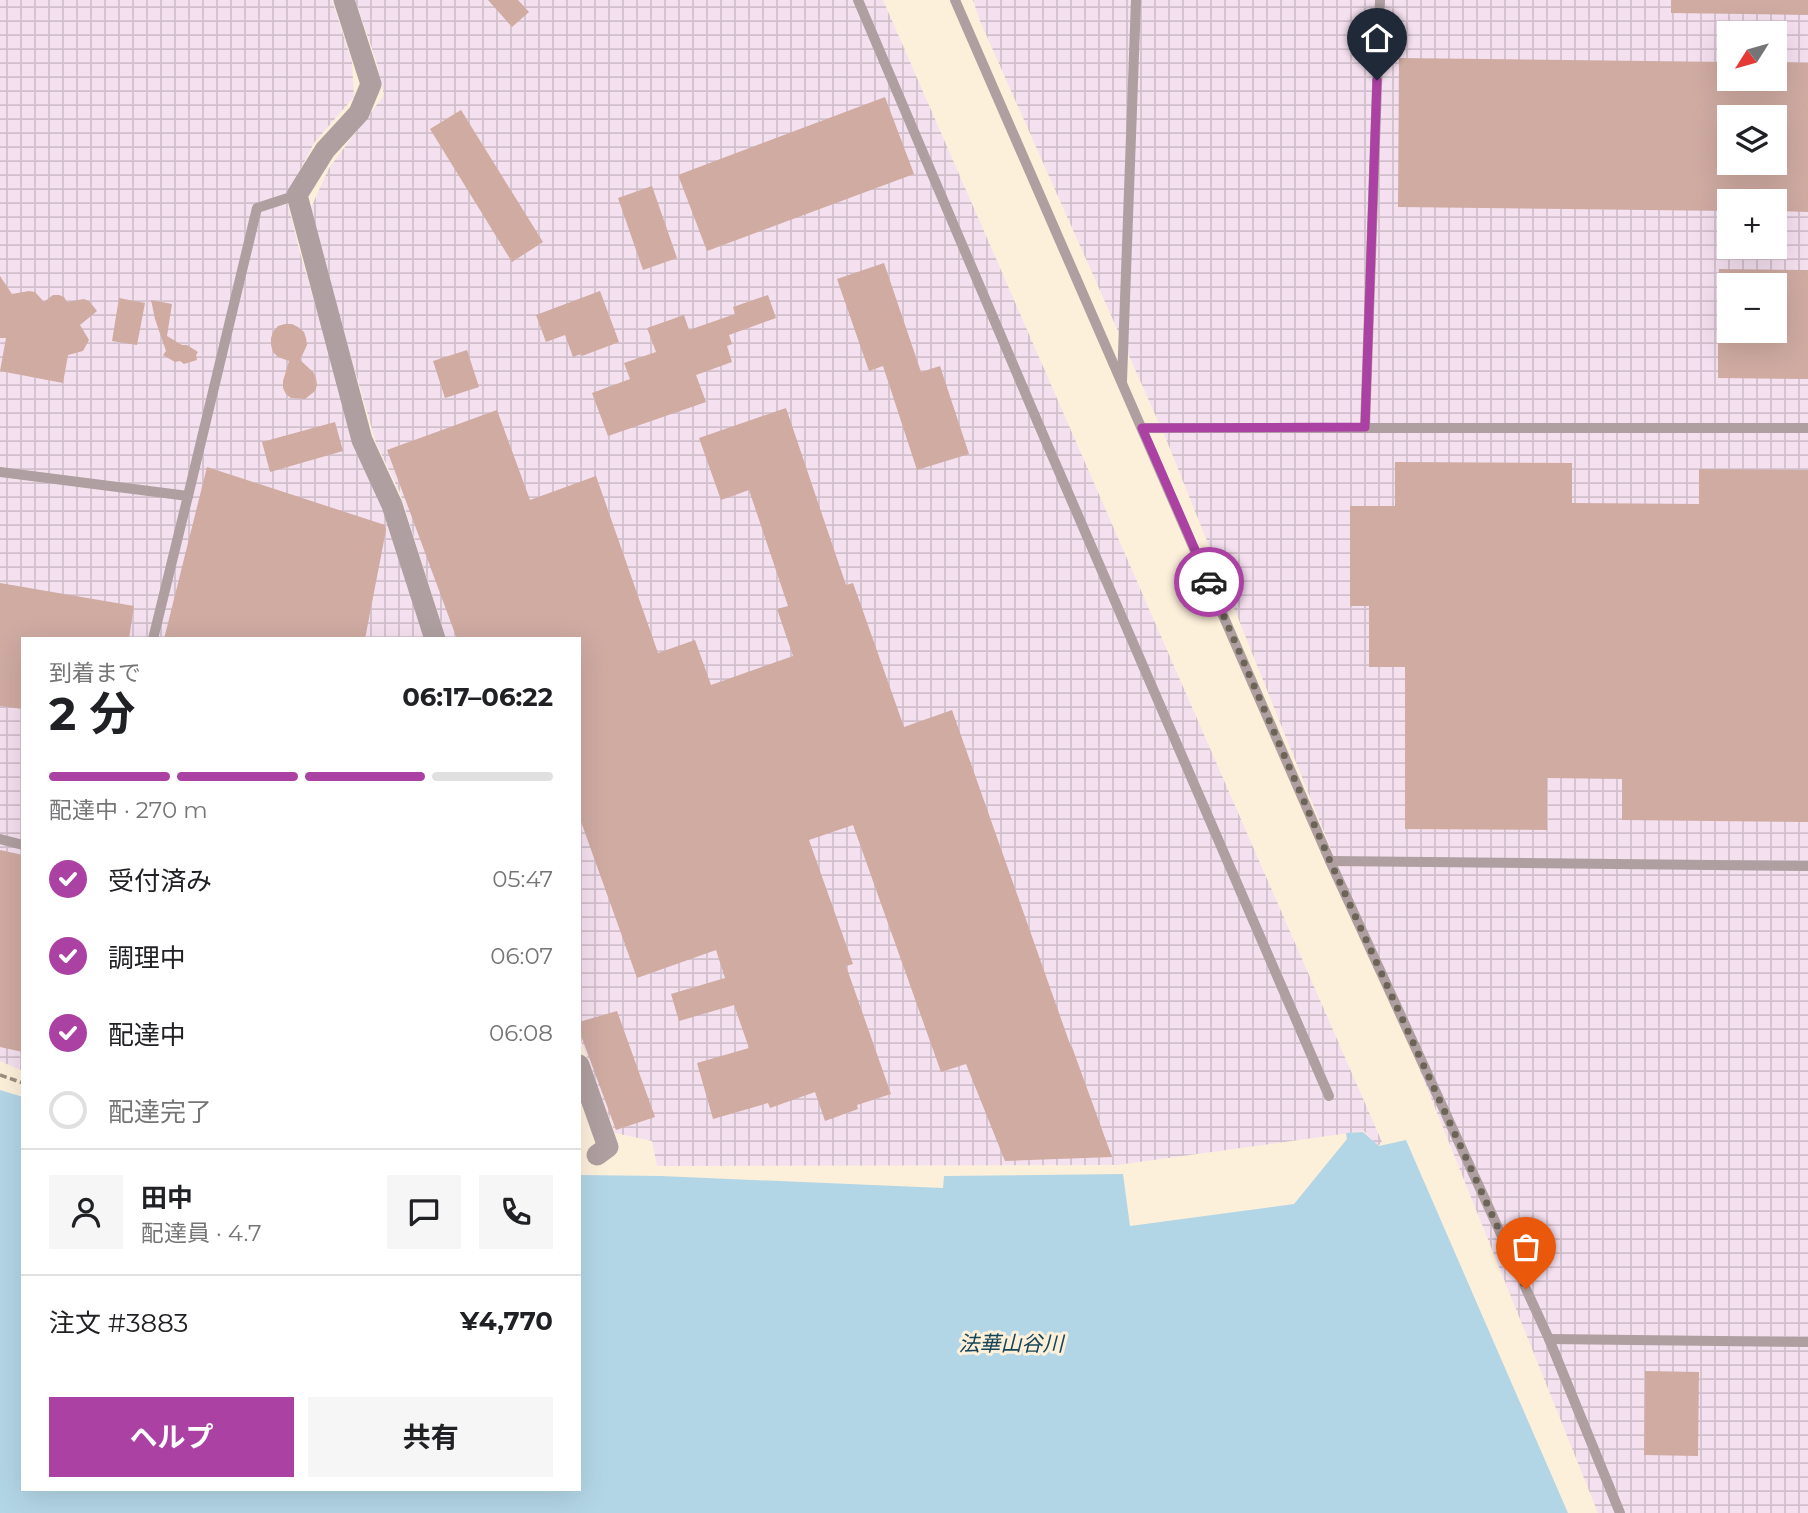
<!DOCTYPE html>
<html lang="ja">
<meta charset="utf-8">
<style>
:root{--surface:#fff;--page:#f6f6f6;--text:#202124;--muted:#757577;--line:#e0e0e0;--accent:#ab41a3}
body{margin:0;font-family:Montserrat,"Noto Sans JP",sans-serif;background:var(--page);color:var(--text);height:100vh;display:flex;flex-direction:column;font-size:26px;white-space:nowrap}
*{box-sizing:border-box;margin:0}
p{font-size:23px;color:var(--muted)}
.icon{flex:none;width:38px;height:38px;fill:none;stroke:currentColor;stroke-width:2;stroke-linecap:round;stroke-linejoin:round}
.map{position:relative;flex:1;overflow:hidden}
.drawer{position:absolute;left:21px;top:637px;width:560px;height:854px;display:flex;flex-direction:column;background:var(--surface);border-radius:0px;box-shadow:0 7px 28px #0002}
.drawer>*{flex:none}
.needle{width:46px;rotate:233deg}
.controls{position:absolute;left:1717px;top:21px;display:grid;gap:14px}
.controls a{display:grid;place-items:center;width:70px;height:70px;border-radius:0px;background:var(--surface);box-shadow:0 7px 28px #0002;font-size:35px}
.pin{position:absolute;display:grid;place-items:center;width:60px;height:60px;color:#fff;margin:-72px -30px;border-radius:50% 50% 50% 0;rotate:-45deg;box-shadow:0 0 7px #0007}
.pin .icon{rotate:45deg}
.courier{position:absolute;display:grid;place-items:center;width:70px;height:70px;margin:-35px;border:5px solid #ab41a3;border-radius:50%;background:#fff;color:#222;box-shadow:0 2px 9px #0007}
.head em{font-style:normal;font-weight:700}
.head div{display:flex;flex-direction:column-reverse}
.head{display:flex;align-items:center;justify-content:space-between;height:119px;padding:0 28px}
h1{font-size:46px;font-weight:700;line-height:52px}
.bar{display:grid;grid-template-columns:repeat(4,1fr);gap:10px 7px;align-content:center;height:84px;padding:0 28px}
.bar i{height:9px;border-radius:5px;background:var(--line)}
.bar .current{background:var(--accent)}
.bar p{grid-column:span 4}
.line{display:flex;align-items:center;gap:18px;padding:0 28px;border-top:2px solid var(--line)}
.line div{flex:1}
.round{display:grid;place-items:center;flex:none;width:74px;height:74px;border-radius:0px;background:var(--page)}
ol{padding:0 28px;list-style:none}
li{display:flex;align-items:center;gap:21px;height:77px}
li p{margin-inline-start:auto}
li .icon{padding:7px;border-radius:50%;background:var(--accent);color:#fff;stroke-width:4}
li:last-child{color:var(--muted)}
li i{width:38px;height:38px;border:4px solid var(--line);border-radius:50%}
.primary-button{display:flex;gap:14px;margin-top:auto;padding:14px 28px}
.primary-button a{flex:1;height:80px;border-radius:0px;background:var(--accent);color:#fff;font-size:28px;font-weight:700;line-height:80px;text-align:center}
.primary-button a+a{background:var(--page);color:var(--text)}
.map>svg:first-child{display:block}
.industrial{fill:url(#industrial-grid);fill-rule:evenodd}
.water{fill:#b3d6e7}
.building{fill:#cfaba2;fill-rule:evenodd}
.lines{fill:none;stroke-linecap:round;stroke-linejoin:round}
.path{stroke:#999080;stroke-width:3.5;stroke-dasharray:7 3.5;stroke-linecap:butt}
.lane{stroke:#af9fa0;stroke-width:10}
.street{stroke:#af9fa0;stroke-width:21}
.done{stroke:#6c6456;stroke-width:7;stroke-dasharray:0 12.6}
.route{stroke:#ab41a3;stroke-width:9}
.labels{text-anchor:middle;stroke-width:6;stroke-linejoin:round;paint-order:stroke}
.water-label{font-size:21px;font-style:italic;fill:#174558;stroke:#fdf0db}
</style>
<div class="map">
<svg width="1808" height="1513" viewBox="0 0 1808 1513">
<defs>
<pattern id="industrial-grid" width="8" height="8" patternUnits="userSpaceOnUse" patternTransform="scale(1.75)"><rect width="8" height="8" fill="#f5e0ef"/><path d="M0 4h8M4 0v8" fill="none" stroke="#d2bfcc"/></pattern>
</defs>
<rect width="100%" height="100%" fill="#fdf0db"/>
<g class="industrial">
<path d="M0,0H332L352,62L354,97L314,143L292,186L287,201L302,260L355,437L432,639H23V1071L0,1061Z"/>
<path d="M355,0H883L1382,1142L1378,1146L1364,1131L1117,1165L657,1166L652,1141L615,1133L579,1035V639H446L400,493L376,443L309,212L329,168L384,95L376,60Z"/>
<path d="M973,0H1808V1513H1598L1166,439L980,21ZM1729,33H1774V79H1729ZM1729,117H1774V163H1729ZM1729,201H1774V247H1729ZM1729,285H1774V331H1729Z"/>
</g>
<path class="water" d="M0,1090L23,1097V1489H579V1175L661,1176L943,1188L944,1176L1123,1174L1130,1226L1294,1204L1347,1139L1346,1133L1363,1132L1379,1146L1406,1140L1568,1513H0Z"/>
<g class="building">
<path d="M488,0H518L529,12L512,27Z"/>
<path d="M1671,0H1808V15L1671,13Z"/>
<path d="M1399,58L1729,62V79H1774V62L1808,63V212L1774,211V201H1729V211L1398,207ZM1729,117H1774V163H1729Z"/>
<path d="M885,97L914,174L707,251L678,175Z"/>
<path d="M461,110L543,242L512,262L430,129Z"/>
<path d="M652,186L677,258L643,270L618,198Z"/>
<path d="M884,263L921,372L940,366L969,454L917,470L883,366L869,371L837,279Z"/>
<path d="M1719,269L1808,270V379L1718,378V331H1774V285H1718Z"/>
<path d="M0,276L12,294L29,291L35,292L44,302L53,295H59L64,297L67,302L84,299L89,301L97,311L80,325L89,340L83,351L68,355L63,383L0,371L6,338H0Z"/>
<path d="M600,291L619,342L582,356L581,354L573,357L565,335L546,342L536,315Z"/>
<path d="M768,295L776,318L729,335L732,344L727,346L732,362L696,375L706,402L608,436L592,393L630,379L624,363L656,352L647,328L684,315L689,330L735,314L733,307Z"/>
<path d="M119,298L145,303L137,345L112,341Z"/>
<path d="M151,300L172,304L167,336L182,345H187L198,352L196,355L197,360L184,364L180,361L175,362L163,355L166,351L155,319Z"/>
<path d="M285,324H292L298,327L304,332L306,338L307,345L300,360L313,372L316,378L317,385L315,391L305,399L291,398L286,394L283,388V381L289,361L278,357L273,352L271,345V338L273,332L278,326Z"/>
<path d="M467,350L479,387L445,398L433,361Z"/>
<path d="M786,408L846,585L853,583L904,727L952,710L1071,1047H1072L1112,1157L1005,1161L966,1064L941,1072L853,825L809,840L853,964L846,966L891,1094L857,1105L858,1109L825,1121L815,1092L770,1108L768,1103L713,1119L697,1063L749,1048L734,1005L679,1021L671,994L725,978L716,950L637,978L579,816V639H457L387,450L497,410L530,500L596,476L658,653L695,640L711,685L793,656L777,609L788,606L749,490L721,500L699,438Z"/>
<path d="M335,422L343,451L270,472L262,442Z"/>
<path d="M1395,462L1572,463V503L1699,504V469L1808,470V822L1622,820V779L1547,778V830L1405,829V667H1369V606H1350V506H1395Z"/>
<path d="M207,467L385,525L386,530L365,639H164Z"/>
<path d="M0,583L134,606L129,639H23V709L0,706Z"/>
<path d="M0,850L23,855V1052L0,1047Z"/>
<path d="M617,1011L655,1117L616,1130L579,1030V1022Z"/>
<path d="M1645,1371L1699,1372L1698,1456L1644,1455Z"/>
</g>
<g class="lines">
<path class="path" d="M0,1075L23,1083"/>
<g class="lane">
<path d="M858,0L1038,423L1329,1096"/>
<path d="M955,0L1330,861L1549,1339L1620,1513"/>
<path d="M1122,381L1136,0"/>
<path d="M1365,427L1380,0"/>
<path d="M1142,428H1808"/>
<path d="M0,472L188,496L257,208L297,195"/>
<path d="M153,639L188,496"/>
<path d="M0,839L23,845"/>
<path d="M1330,861L1808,866"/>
<path d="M1549,1339L1808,1342"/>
</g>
<g class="street">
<path d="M344,0L371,84L359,113L325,150L297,195L362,440L392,505L435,639"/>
<path d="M579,1065L608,1147L597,1155"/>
</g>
</g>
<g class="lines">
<path class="done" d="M1209,582L1330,861L1526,1289"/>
<path class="route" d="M1209,582L1142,428L1365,427L1377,80"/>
</g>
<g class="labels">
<g class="water-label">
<text x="1011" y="1351">法華山谷川</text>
</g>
</g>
</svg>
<div class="controls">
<a><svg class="needle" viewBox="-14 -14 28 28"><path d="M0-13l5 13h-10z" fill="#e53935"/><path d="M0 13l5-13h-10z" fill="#757577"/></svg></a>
<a><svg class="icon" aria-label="layers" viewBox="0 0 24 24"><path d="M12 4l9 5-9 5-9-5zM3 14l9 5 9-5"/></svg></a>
<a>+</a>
<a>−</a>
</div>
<div class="pin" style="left:1526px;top:1289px;background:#ea580c"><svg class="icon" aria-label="bag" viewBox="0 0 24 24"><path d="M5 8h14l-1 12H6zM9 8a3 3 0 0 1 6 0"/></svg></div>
<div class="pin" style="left:1377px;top:80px;background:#1f2937"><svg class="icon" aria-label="home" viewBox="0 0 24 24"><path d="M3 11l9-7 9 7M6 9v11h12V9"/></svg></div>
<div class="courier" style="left:1209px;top:582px"><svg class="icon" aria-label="car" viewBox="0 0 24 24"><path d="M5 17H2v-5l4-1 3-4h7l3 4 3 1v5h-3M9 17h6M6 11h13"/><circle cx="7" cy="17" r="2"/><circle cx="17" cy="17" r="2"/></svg></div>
<section class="drawer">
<div class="head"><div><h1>2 分</h1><p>到着まで</p></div><em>06:17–06:22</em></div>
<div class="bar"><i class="current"></i><i class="current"></i><i class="current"></i><i></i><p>配達中 · 270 m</p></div>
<ol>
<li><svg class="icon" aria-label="check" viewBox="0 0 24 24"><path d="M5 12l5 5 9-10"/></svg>受付済み<p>05:47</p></li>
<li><svg class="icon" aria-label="check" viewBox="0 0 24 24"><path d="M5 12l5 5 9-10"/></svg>調理中<p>06:07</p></li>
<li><svg class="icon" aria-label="check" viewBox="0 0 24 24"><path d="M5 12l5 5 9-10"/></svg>配達中<p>06:08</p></li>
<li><i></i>配達完了</li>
</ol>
<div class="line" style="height:126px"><a class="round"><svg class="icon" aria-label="person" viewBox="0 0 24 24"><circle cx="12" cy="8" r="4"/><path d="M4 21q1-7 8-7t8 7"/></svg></a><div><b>田中</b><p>配達員 · 4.7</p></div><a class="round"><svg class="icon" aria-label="chat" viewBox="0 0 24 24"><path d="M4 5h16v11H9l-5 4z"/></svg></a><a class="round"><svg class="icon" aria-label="phone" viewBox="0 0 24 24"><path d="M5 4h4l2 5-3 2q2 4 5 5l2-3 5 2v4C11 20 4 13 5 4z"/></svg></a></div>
<div class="line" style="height:91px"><div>注文 #3883</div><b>¥4,770</b></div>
<div class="primary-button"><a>ヘルプ</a><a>共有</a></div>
</section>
</div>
